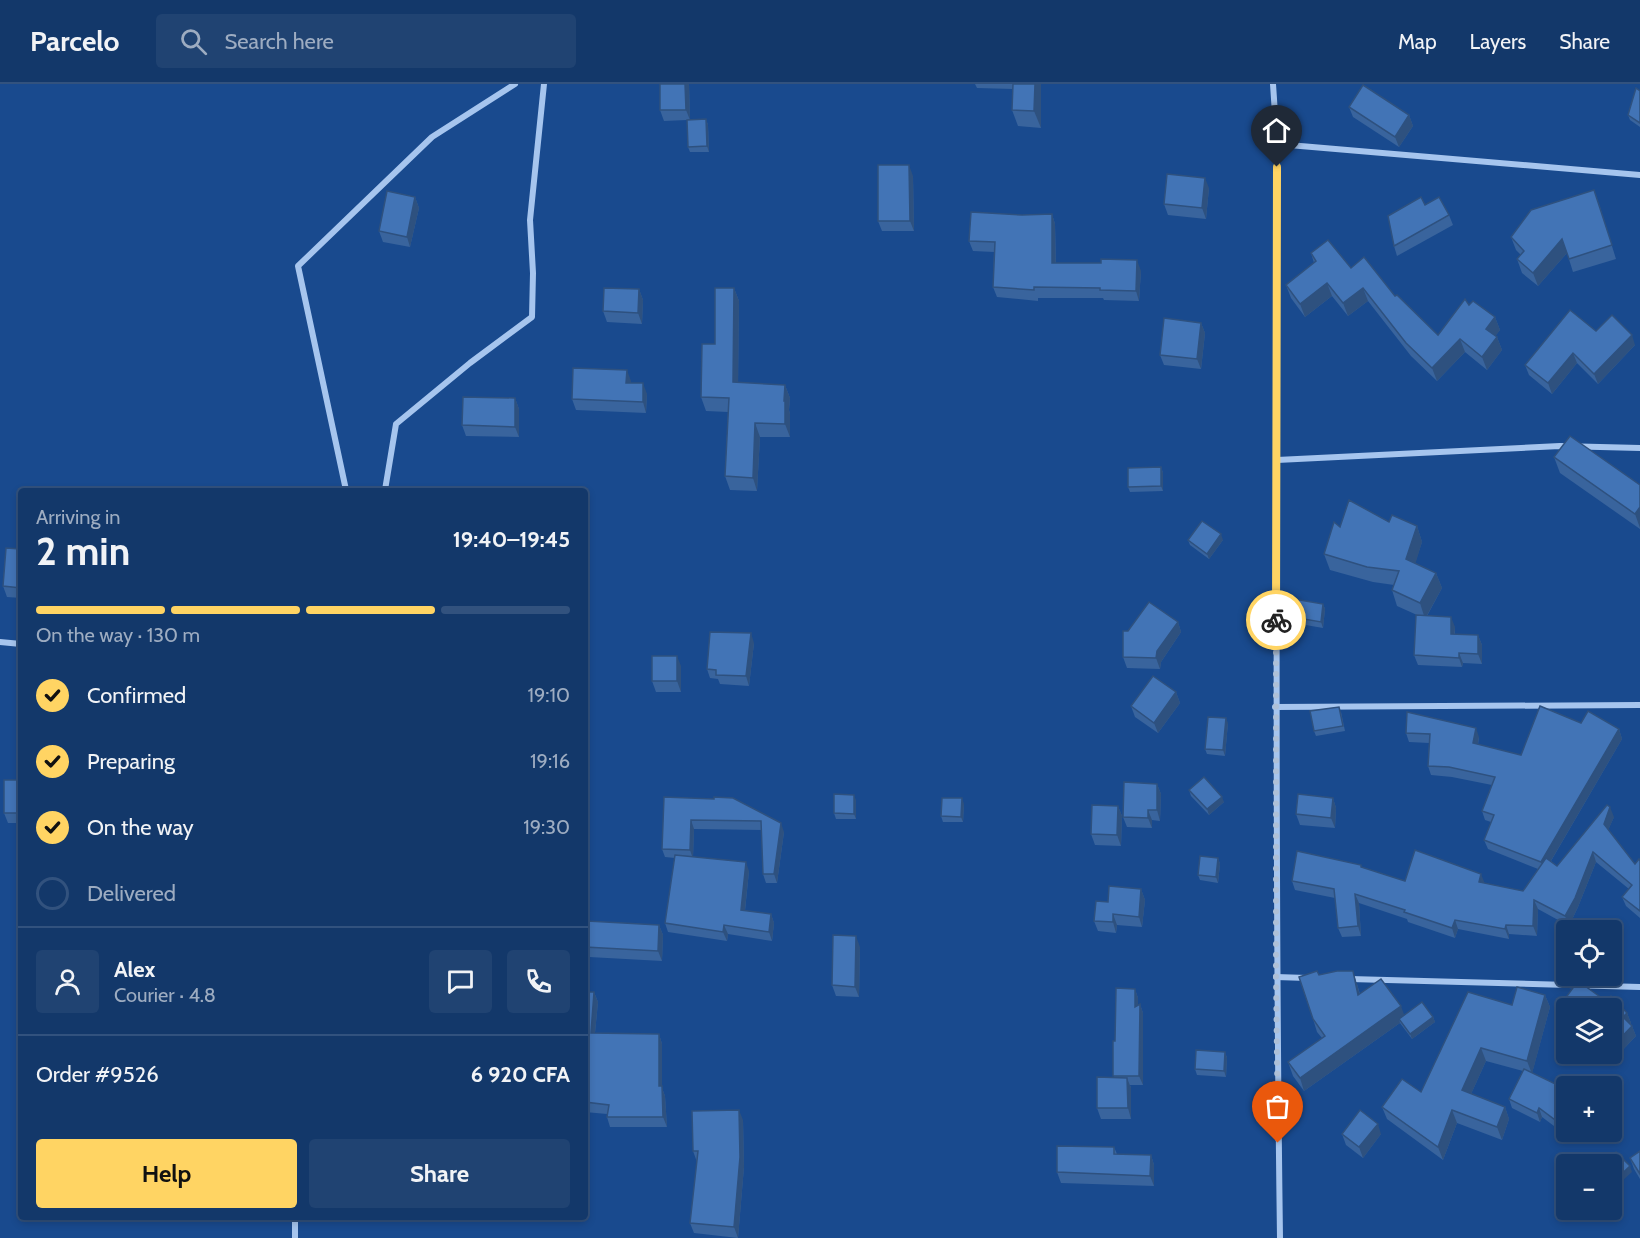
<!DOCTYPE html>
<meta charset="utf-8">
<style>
:root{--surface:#13386a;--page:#204372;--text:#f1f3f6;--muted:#9dacc1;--line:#32527e;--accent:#ffd463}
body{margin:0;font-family:Cabin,sans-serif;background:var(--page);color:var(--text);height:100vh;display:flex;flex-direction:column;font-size:22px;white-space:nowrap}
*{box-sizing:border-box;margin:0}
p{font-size:20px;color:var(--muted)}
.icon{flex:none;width:33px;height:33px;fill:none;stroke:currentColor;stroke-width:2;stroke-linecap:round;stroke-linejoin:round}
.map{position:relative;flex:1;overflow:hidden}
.side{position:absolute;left:18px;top:404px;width:570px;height:732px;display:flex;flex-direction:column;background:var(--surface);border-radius:6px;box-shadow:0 3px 9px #0003,0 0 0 2px var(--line)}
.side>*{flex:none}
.buttons{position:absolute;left:1556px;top:836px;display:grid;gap:12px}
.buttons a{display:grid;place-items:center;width:66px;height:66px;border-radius:6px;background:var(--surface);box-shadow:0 3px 9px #0003,0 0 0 2px var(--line);font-size:30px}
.pin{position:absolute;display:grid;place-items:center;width:51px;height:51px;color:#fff;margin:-62px -26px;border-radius:50% 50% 50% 0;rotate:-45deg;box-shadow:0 0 6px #0007}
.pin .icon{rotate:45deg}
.courier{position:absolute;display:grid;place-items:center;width:60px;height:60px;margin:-30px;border:4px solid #ffd463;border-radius:50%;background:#fff;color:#222;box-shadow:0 2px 8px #0007}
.overview em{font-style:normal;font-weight:800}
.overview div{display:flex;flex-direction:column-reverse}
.overview{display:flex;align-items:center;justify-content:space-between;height:102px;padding:0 18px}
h1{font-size:39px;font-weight:800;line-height:45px}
.bar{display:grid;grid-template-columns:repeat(4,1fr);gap:9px 6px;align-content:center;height:72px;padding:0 18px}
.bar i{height:8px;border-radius:4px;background:var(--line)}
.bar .active{background:var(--accent)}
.bar p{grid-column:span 4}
.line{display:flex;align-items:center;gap:15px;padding:0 18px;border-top:2px solid var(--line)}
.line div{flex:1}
.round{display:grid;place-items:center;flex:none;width:63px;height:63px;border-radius:6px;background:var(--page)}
ol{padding:0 18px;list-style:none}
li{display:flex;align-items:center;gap:18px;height:66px}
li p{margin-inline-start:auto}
li .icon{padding:6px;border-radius:50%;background:var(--accent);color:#111;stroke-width:4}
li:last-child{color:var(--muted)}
li i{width:33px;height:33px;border:3px solid var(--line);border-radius:50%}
.primary-button{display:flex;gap:12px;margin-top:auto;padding:12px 18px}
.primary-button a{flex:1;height:69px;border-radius:6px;background:var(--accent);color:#111;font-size:24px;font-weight:800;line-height:69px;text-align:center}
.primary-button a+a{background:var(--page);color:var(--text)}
header{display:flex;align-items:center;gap:36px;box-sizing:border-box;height:84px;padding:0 30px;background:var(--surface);border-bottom:2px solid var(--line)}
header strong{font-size:28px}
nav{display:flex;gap:33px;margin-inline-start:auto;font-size:21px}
.search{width:420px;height:54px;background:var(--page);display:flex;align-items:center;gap:15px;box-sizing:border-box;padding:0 21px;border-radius:6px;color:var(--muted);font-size:22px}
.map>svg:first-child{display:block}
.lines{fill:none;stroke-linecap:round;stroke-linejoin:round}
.street{stroke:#a6c5ee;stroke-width:6}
.wall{fill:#39649d}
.shaded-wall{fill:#2e517f}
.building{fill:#4274b6;stroke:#2e517f;stroke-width:1.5}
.done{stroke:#aec0d7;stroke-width:6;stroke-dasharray:0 10.8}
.route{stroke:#ffd463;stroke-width:8}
</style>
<header>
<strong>Parcelo</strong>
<div class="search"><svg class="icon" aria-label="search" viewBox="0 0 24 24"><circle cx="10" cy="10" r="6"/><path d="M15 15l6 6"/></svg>Search here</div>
<nav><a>Map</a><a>Layers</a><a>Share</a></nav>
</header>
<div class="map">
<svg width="1640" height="1154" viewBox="0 0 1640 1154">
<rect width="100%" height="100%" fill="#194a8e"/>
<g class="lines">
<g class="street">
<path d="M1273,0L1277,60C1277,425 1275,789 1280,1154"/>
<path d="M1277,60L1640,91"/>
<path d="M1277,376L1560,362L1640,364"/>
<path d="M346,406L298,182L432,53L515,0"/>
<path d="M385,406L396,340L470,279L532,233L533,189L530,136L544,0"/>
<path d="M0,558L21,560"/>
<path d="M1275,623L1640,621"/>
<path d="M1276,893L1307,894"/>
<path d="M1350,895L1640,903"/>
<path d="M295,1154V1132"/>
</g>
</g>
<g class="wall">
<path d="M689,0L690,36L706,35L708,41L709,68H690L688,63L687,36L664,37L660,26Z"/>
<path d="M975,0H1041V44L1018,42L1012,26L1013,5L977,4Z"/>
<path d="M1640,7V43L1630,36L1628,31Z"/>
<path d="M1349,23L1409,31L1413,42L1399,63L1353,33Z"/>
<path d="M913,92L914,147H882L878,137Z"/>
<path d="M1209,104L1206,135L1168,131L1164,120Z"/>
<path d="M415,113L419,124L410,163L383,158L379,147Z"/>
<path d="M1599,120L1616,175L1573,188L1567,169L1538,202L1522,189L1517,175L1521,171L1516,166L1511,153Z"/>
<path d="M1052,130L1055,140L1056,179L1141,187L1139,217L1104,216L1103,214H1038V217L997,213L993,203L994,168L973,167L969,157L1022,131Z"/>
<path d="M1449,131L1453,141L1397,172L1394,162Z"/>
<path d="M1311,169L1351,184L1395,212L1438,251L1469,221L1495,233L1500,246L1495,252L1497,253L1502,266L1487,286L1465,268L1437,297L1411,272L1368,217L1348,232L1332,212L1305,233L1291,214L1286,201L1314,179Z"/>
<path d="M734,204L739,217L738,299L785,301L790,314L789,326L790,330V353H760L757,407L730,406L725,392L728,328L706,327L701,313L715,260Z"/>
<path d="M639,205L643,216L642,240L607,238L603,227Z"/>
<path d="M1201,239L1205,249L1201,285L1164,281L1160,271Z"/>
<path d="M1596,247L1635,261L1598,300L1577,279L1552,310L1529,291L1525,281Z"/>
<path d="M631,297L630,299L647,310L646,329L576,326L572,315Z"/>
<path d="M515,314L519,325V353L466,352L462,341Z"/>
<path d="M1554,373L1640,401V445L1560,389Z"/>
<path d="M1161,383L1163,389V407L1130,408L1128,403Z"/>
<path d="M1389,438L1417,442L1422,458L1415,479L1436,489L1442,504L1427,532L1455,543V551H1478L1482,561V580L1463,579L1462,583L1418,581L1414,571L1417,531L1397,522L1392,506L1394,501L1373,498L1330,486L1324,470L1340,443Z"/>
<path d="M1188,456H1223L1209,475L1190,461Z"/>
<path d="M21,465V514L7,513L3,502Z"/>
<path d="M1323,520L1325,525L1323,544L1294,539L1292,533Z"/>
<path d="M1178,538L1181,548L1161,578L1160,585L1127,584L1123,573L1128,547Z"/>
<path d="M754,559L749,602L720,600L718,595L710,594L707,585Z"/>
<path d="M681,582V608H656L652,597Z"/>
<path d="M1176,608L1180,619L1158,649L1135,633L1131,622Z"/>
<path d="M1341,628L1345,647L1316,652L1314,647Z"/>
<path d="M1228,639L1225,672L1207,670L1205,665Z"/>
<path d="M1581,639L1619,645L1622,655L1551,777L1557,782L1614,733L1608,746L1635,780L1640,777V834L1626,822L1622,813L1629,805L1596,778L1578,823L1569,842L1538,825L1537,852L1509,850V855L1458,845L1455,854L1408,838L1407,835L1359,819L1361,852L1342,853L1338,844L1335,814L1295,806L1292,797L1362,783L1405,797L1485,799L1523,807L1538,785L1488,765L1484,756L1491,738L1485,736L1482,727L1492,701L1452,693L1431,691L1428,682L1429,659L1409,658L1406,649L1479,653L1478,661L1521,671Z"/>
<path d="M21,696V739H8L4,729Z"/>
<path d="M1157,700L1161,710L1160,737L1152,736V744L1127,743L1123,733Z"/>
<path d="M1189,706L1224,718L1209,731L1191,712Z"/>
<path d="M1333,714L1336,724L1335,744L1300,741L1296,730Z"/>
<path d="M714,715L784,748L777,799H766L763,790L762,746L694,745L693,773L749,787L745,827L771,830L774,839L772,857L728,850L727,857L668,848L665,839L675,774L665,773L662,765Z"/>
<path d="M856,716V735H836L834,729Z"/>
<path d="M964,720L963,738H943L941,732Z"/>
<path d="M1118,722L1122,732L1121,762L1095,761L1091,750Z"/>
<path d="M1218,774L1220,780L1218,799L1200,796L1198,791Z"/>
<path d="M1141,805L1145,816L1142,843L1117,841L1116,849L1098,847L1094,837L1108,818Z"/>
<path d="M659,841L663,851L662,877L589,873L585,863Z"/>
<path d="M860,863L859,913L836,912L832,901Z"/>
<path d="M1319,891L1357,900L1360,910L1404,931L1433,933L1435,938L1412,955L1400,939L1304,1007L1293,992L1288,978L1322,954L1317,948L1313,935Z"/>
<path d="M1578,897L1606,917L1611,912L1627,929L1631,939L1630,940L1632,942L1636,952L1617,972L1611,967V924H1573L1571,922L1567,912Z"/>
<path d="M1135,905L1138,914V921L1140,920L1143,929V1001H1130L1131,1004V1035H1101L1097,1024L1114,993L1115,957Z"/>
<path d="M585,908H594L598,918L595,949L659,950L662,960V1004L665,1012L667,1043H610L607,1033V1030L585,1028Z"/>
<path d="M1545,911L1550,923L1532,989L1566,1005V1047H1575L1570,1054L1542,1033L1540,1038L1512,1024L1509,1015L1523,987L1486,977L1471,1010L1505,1023L1509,1035L1502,1056L1457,1039L1443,1076L1387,1035L1382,1023L1421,1008L1512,921Z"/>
<path d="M1225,968L1227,974L1226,993L1197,991L1195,985Z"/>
<path d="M743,1036L744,1083L738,1154L694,1149L690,1139L697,1078L693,1067Z"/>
<path d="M1342,1050H1381L1363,1074L1346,1061Z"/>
<path d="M1114,1063L1117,1070L1151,1071L1154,1081V1102L1061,1099L1057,1088Z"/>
<path d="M1640,1067V1095L1634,1085L1630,1074Z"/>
</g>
<g class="shaded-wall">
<path d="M685,0H689L690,36L686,26Z"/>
<path d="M1035,0H1041V44L1034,27Z"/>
<path d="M1409,31L1413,42L1399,63L1395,53Z"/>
<path d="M706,35L708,41L709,68L707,62Z"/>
<path d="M909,81L913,92L914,147L910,137Z"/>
<path d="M1205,94L1209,104L1206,135L1202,124Z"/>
<path d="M415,113L419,124L410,163L407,153Z"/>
<path d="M1052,130L1055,140L1056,189L1052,179Z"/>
<path d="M1562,155L1567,169L1538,202L1533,189Z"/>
<path d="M1137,176L1141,187L1139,217L1136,207Z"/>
<path d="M1327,199L1332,212L1305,233L1300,220Z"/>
<path d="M734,204L739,217L738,312L733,298Z"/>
<path d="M1363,204L1368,217L1348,232L1343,219Z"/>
<path d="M639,205L643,216L642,240L638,229Z"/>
<path d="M1495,233L1500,246L1491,258L1486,245Z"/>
<path d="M1201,239L1205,249L1201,285L1197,275Z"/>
<path d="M1632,251L1635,261L1598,300L1594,290Z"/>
<path d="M1497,253L1502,266L1487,286L1482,273Z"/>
<path d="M1460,255L1465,268L1437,297L1432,284Z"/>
<path d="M1573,269L1577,279L1552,310L1548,299Z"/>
<path d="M627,286L631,297L630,309L626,299Z"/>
<path d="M643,299L647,310L646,329L643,318Z"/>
<path d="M785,301L790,314L789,326L790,330V353L785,340L784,317Z"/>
<path d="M515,314L519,325V353L515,343Z"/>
<path d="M755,339L760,353L757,407L753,394Z"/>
<path d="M1161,383L1163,389V407L1161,402Z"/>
<path d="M1640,423V444L1635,430Z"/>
<path d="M1417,442L1422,458L1412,491L1406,475Z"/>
<path d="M1221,450L1223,456L1209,475L1207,470Z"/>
<path d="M1436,489L1442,504L1425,535L1420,519Z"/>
<path d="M1323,520L1325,525L1323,544L1321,538Z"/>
<path d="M1451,533L1455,543L1454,560L1451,550Z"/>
<path d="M1178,538L1181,548L1161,578L1160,585L1156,574L1157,567Z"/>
<path d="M751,549L754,559L749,602L746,592Z"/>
<path d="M1478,551L1482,561V580L1478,570Z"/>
<path d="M1459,569L1463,579L1462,583L1459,574Z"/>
<path d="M677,572L681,582V608L677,597Z"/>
<path d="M1176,608L1180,619L1158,649L1154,639Z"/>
<path d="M1226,634L1228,639L1225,672L1223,666Z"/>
<path d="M1476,644L1479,653L1476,669L1473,659Z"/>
<path d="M1619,645L1622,655L1545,787L1541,778Z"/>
<path d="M1157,700L1161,710L1160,737L1157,726Z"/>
<path d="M854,711L856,716V735L854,730Z"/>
<path d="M1222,713L1224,718L1209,731L1207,725Z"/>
<path d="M962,714L964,720L963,738L961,733Z"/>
<path d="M1333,714L1336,724L1335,744L1331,734Z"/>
<path d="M1118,722L1122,732L1121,762L1117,751Z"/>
<path d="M1610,723L1614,733L1607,749L1604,740Z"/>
<path d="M1148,726L1152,736V744L1148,734Z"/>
<path d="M691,736L694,745L693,775L690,766Z"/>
<path d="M781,739L784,748L777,799L774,790Z"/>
<path d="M1593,768L1596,778L1578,823L1569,842L1565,832Z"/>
<path d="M1218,774L1220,780L1218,799L1216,793Z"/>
<path d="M746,778L749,787L744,835L741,826Z"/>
<path d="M1481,790L1485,800L1479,798Z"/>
<path d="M1141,805L1145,816L1142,843L1139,833Z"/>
<path d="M1355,810L1359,819L1361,852L1358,842Z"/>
<path d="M1534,816L1538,825L1537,852L1533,842Z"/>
<path d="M771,830L774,839L772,857L769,848Z"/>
<path d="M1113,830L1117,841L1116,849L1113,838Z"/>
<path d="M1455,836L1458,845L1455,854L1452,844Z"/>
<path d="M659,841L663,851L662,877L658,867Z"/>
<path d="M724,841L728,850L727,857L723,848Z"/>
<path d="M1506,841L1509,850V855L1505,845Z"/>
<path d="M856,852L860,863L859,913L855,903Z"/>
<path d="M1353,887L1357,900L1363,924L1358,911Z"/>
<path d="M1135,905L1138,914V932L1135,923Z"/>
<path d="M594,908L598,918L594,959L591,949Z"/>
<path d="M1545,911L1550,923L1532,990L1527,977Z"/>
<path d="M1140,920L1143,929V1001L1139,992Z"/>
<path d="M1401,922L1406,936L1399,935L1400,939L1304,1007L1300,994Z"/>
<path d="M1627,929L1631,939L1627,943L1623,933Z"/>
<path d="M1433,933L1435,938L1412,955L1410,950Z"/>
<path d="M1632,942L1636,952L1617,972L1613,962Z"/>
<path d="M659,950L662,960V1004L665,1012L667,1043L663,1033L659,1002Z"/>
<path d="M1481,964L1486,977L1467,1019L1462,1006Z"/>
<path d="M1225,968L1227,974L1226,993L1224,987Z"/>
<path d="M1127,994L1131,1004V1035L1128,1024Z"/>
<path d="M1505,1023L1509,1035L1502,1056L1497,1043Z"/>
<path d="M1539,1024L1542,1033L1540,1038L1537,1029Z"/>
<path d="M739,1026L743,1036L744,1083L738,1154L734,1143Z"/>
<path d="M1452,1026L1457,1039L1443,1076L1438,1063Z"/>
<path d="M1378,1040L1381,1050L1363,1074L1359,1063Z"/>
<path d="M1567,1047H1575L1570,1054Z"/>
<path d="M1151,1071L1154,1081V1102L1150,1092Z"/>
<path d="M1630,1082L1632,1088L1611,1107V1100Z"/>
</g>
<g class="building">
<path d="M660,0H685L686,26H660Z"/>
<path d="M1013,0H1035L1034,27L1012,26Z"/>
<path d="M1363,1L1409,31L1395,53L1349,23Z"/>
<path d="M1636,4L1640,7V39L1628,31Z"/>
<path d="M706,35L707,62L688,63L687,36Z"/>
<path d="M878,81H909L910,137H878Z"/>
<path d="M1167,90L1205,94L1202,124L1164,120Z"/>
<path d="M1594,106L1612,161L1569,175L1562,155L1533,189L1517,175L1524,167L1511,153L1531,126Z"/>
<path d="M387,107L415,113L407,153L379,147Z"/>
<path d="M1421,113L1425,121L1439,113L1449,131L1394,162L1388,132Z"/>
<path d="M971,128L1022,131L1052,130V179H1101V175L1137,176L1136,207L1100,206V204L1034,203V206L993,203L995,158L969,157Z"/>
<path d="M1328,156L1351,184L1364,173L1395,212L1397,211L1438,251L1465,215L1469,221L1473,217L1495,233L1486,245L1497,253L1482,273L1460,255L1432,284L1406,259L1363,204L1343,219L1327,199L1300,220L1286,201L1316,177L1311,169Z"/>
<path d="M604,204L639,205L638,229L603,227Z"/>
<path d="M715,204H734L733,298L785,301L784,317H785V340L755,339L753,394L725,392L729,314L701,313L702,260H715Z"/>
<path d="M1570,226L1596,247L1612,231L1632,251L1594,290L1573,269L1548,299L1525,281Z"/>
<path d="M1164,234L1201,239L1197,275L1160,271Z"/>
<path d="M573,284L627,286L626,299H643V318L572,315Z"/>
<path d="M463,313L515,314V343L462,341Z"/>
<path d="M1570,352L1640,401V423L1635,430L1554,373Z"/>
<path d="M1161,383V402L1128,403V384Z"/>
<path d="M1349,416L1389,438L1392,431L1417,442L1406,475L1436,489L1420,519L1392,506L1399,487L1367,483L1324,470L1334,438L1340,443Z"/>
<path d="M1202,437L1221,450L1207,470L1188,456Z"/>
<path d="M6,464L21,465V504L3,502Z"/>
<path d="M1294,515L1323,520L1321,538L1292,533Z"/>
<path d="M1149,518L1178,538L1157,567L1156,574L1123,573V547H1128Z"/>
<path d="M1416,531L1451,533V550L1478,551V570L1459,569V574L1414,571Z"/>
<path d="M710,548L751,549L746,592L716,591V586L707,585Z"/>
<rect x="652" y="572" width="25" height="25"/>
<path d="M1153,592L1176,608L1154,639L1131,622Z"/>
<path d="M1540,622L1581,639L1588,627L1619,645L1541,778L1484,756L1494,731L1482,727L1495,693L1449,683L1428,682L1430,650L1406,649L1407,628L1476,644L1473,659L1521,671Z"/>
<path d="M1339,623L1343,642L1314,647L1310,627Z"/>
<path d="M1208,633L1226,634L1223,666L1205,665Z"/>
<path d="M1204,693L1222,713L1207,725L1189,706Z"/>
<rect x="4" y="696" width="17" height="33"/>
<path d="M1124,698L1157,700V726H1148V734L1123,733Z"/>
<path d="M834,710L854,711V730L834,729Z"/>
<path d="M1298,710L1333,714L1331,734L1296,730Z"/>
<path d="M664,713L714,715V713L733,714L781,739L774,790H763L761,737L691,736L690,766L662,765Z"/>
<path d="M942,714H962L961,733L941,732Z"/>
<path d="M1092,721L1118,722L1117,751L1091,750Z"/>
<path d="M1607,721L1610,723L1604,740L1635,780L1639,775L1640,777V827L1622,813L1632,801L1593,768L1575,814L1565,832L1534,816L1533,842L1506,841L1505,845L1455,836L1452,844L1404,828L1405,826L1355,810L1358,842L1338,844L1334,805L1292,797L1297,767L1361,781V783L1405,797L1415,766L1481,790L1479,798L1523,807L1546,774L1557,782Z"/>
<path d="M675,771L746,778L741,826L771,830L769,848L724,841L723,848L665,839Z"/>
<path d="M1200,772L1218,774L1216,793L1198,791Z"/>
<path d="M1109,802L1141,805L1139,833L1113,830V838L1094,837L1096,817L1108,818Z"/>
<path d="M587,837L659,841L658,867L585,863Z"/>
<path d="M833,851L856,852L855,903L832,901Z"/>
<path d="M1317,887L1319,891L1337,887H1353L1358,911L1381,895L1401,922L1300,994L1288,978L1325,952L1313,935L1299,893Z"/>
<path d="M1578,897L1606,917L1611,912L1627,929L1623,933L1632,942L1613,962L1611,961V924H1584L1567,912Z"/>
<path d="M1517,903L1545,911L1527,977L1481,964L1462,1006L1505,1023L1497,1043L1452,1026L1438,1063L1382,1023L1402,995L1421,1008L1468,908L1512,921Z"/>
<path d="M1116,904L1135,905V923L1140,920L1139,992H1113V957H1115Z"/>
<path d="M585,908H594L591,949L659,950V1002H662L663,1033H607L609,1021L585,1018Z"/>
<path d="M1422,918L1433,933L1410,950L1399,935Z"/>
<path d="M1196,966L1225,968L1224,987L1195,985Z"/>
<path d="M1524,985L1566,1005V1044L1539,1024L1537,1029L1509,1015Z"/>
<path d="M1097,993L1127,994L1128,1024H1097Z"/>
<path d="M739,1026L740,1073L734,1143L690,1139L698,1067H693L692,1027Z"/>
<path d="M1360,1026L1378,1040L1359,1063L1342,1050Z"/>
<path d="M1057,1062L1114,1063V1070L1151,1071L1150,1092L1057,1088Z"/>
<path d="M1640,1067V1090L1630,1074Z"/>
<path d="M1616,1068L1630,1082L1611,1100V1080H1603Z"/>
</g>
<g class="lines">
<path class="done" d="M1276,536V893L1278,1059"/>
<path class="route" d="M1276,536L1277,83"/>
</g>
</svg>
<div class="buttons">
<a><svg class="icon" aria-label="locate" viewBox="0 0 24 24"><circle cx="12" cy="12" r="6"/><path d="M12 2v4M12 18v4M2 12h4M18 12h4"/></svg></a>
<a><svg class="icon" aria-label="layers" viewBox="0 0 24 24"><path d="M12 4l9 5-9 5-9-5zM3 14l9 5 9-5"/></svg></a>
<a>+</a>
<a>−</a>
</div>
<div class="pin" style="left:1278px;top:1059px;background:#ea580c"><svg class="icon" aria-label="bag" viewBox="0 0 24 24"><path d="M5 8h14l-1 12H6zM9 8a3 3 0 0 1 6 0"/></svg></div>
<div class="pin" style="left:1277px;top:83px;background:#1f2937"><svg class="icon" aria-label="home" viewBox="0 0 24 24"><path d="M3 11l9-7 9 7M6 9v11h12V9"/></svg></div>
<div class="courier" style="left:1276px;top:536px"><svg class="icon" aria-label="bike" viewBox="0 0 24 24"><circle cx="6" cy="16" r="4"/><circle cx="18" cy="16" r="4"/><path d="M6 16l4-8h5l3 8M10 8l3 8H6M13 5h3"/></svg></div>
<section class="side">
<div class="overview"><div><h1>2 min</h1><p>Arriving in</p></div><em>19:40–19:45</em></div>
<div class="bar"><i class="active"></i><i class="active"></i><i class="active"></i><i></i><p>On the way · 130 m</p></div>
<ol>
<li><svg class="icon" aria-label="check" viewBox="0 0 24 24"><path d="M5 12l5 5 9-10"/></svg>Confirmed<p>19:10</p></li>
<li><svg class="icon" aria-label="check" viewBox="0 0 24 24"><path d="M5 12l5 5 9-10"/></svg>Preparing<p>19:16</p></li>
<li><svg class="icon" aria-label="check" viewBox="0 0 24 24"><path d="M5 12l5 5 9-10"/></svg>On the way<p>19:30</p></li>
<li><i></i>Delivered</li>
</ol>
<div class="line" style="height:108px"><a class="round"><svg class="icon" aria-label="person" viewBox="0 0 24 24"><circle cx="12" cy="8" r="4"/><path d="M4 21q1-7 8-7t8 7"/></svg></a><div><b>Alex</b><p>Courier · 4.8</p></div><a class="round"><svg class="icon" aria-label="chat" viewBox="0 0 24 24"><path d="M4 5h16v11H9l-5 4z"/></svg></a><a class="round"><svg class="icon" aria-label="phone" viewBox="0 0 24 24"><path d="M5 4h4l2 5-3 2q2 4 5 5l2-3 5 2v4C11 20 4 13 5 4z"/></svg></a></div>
<div class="line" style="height:78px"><div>Order #9526</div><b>6 920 CFA</b></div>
<div class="primary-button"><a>Help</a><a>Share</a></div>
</section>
</div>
